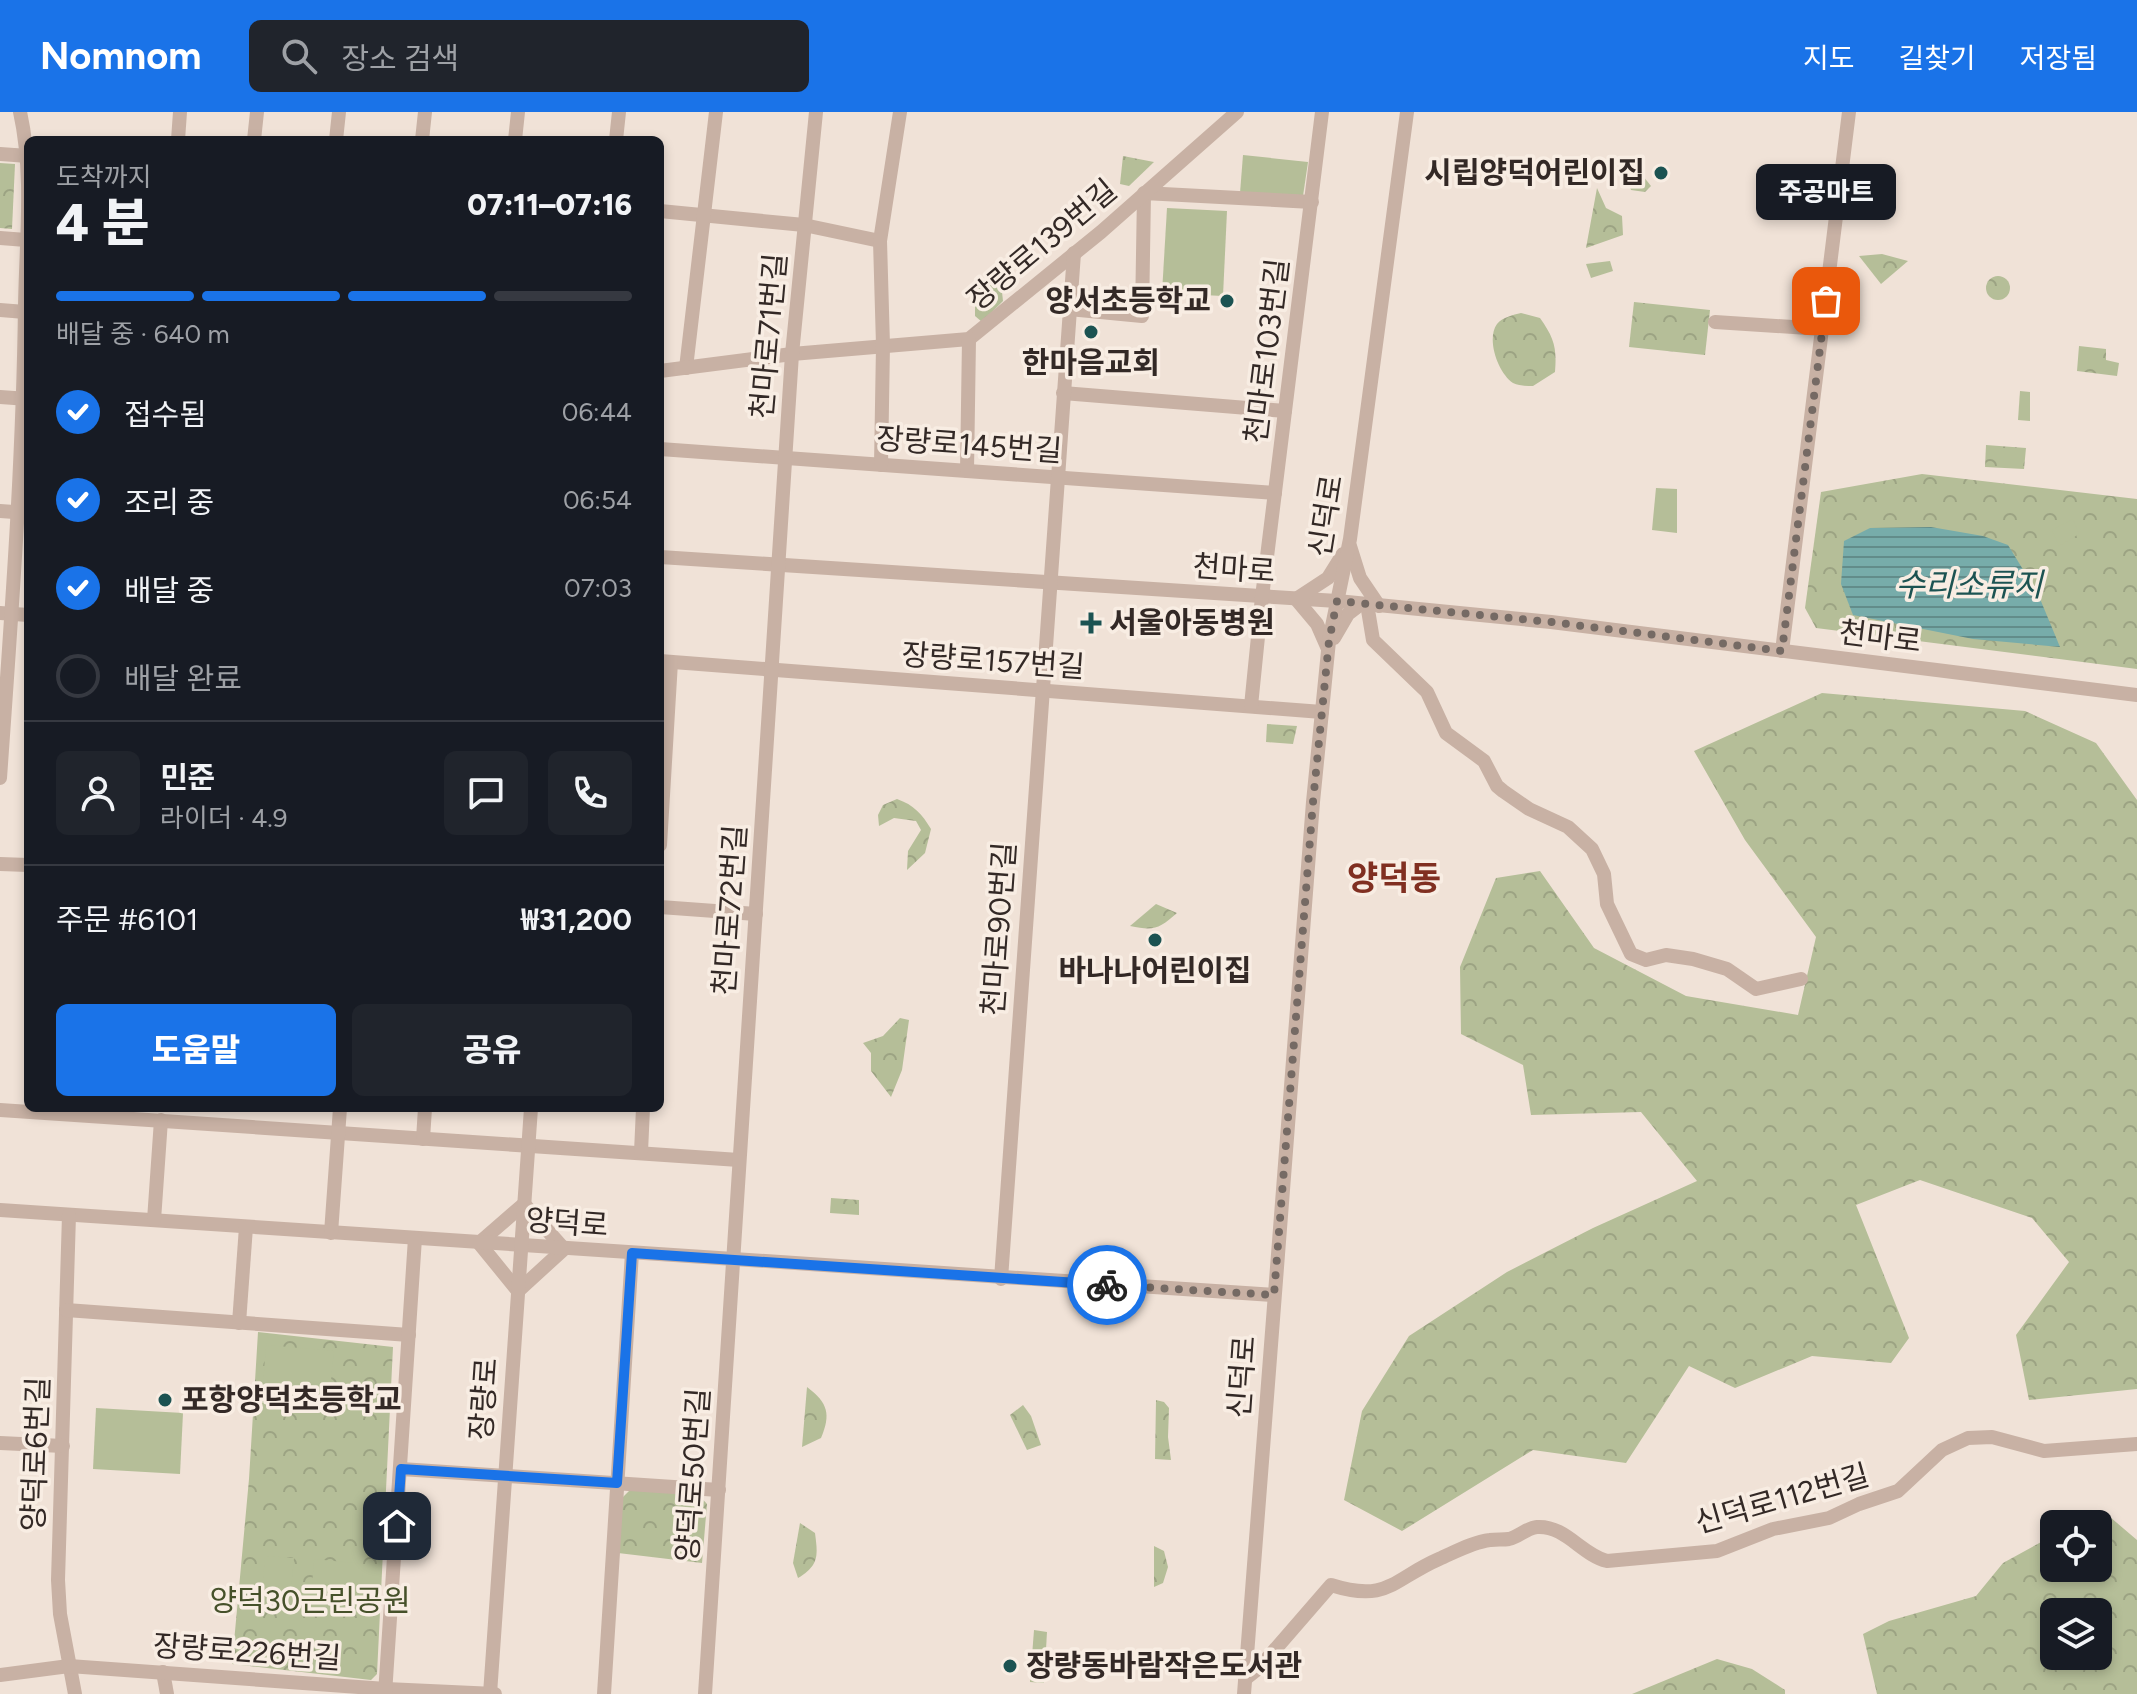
<!DOCTYPE html>
<html lang="ko">
<meta charset="utf-8">
<style>
:root{--surface:#171b24;--page:#20242c;--text:#f1f3f6;--muted:#9ea1a6;--line:#363941;--accent:#1a73e8}
body{margin:0;font-family:Figtree,"Noto Sans KR",sans-serif;background:var(--page);color:var(--text);height:100vh;display:flex;flex-direction:column;font-size:30px;white-space:nowrap}
*{box-sizing:border-box;margin:0}
p{font-size:26px;color:var(--muted)}
.icon{flex:none;width:44px;height:44px;fill:none;stroke:currentColor;stroke-width:2;stroke-linecap:round;stroke-linejoin:round}
.map{position:relative;flex:1;overflow:hidden}
.drawer{position:absolute;left:24px;top:24px;width:640px;height:976px;display:flex;flex-direction:column;background:var(--surface);border-radius:12px;box-shadow:0 4px 12px #0003}
.drawer>*{flex:none}
.controls{position:absolute;left:2040px;top:1398px;display:grid;gap:16px}
.controls a{display:grid;place-items:center;width:72px;height:72px;border-radius:12px;background:var(--surface);box-shadow:0 4px 12px #0003;font-size:40px}
.pin{position:absolute;display:grid;place-items:center;width:68px;height:68px;color:#fff;margin:-34px;border-radius:16px;box-shadow:0 4px 12px #0006}
.courier{position:absolute;display:grid;place-items:center;width:80px;height:80px;margin:-40px;border:6px solid #1a73e8;border-radius:50%;background:#fff;color:#222;box-shadow:0 2px 10px #0007}
.bubble{position:absolute;height:56px;border-radius:12px;background:var(--surface);box-shadow:0 4px 12px #0003;font-size:26px;font-weight:800;line-height:56px;text-align:center}
.head em{font-style:normal;font-weight:800}
.head div{display:flex;flex-direction:column-reverse}
.head{display:flex;align-items:center;justify-content:space-between;height:136px;padding:0 32px}
h1{font-size:52px;font-weight:800;line-height:60px}
.bar{display:grid;grid-template-columns:repeat(4,1fr);gap:12px 8px;align-content:center;height:96px;padding:0 32px}
.bar i{height:10px;border-radius:6px;background:var(--line)}
.bar .on{background:var(--accent)}
.bar p{grid-column:span 4}
.line{display:flex;align-items:center;gap:20px;padding:0 32px;border-top:2px solid var(--line)}
.line div{flex:1}
.round{display:grid;place-items:center;flex:none;width:84px;height:84px;border-radius:12px;background:var(--page)}
ol{padding:0 32px;list-style:none}
li{display:flex;align-items:center;gap:24px;height:88px}
li p{margin-inline-start:auto}
li .icon{padding:8px;border-radius:50%;background:var(--accent);color:#fff;stroke-width:4}
li:last-child{color:var(--muted)}
li i{width:44px;height:44px;border:4px solid var(--line);border-radius:50%}
.primary-button{display:flex;gap:16px;margin-top:auto;padding:16px 32px}
.primary-button a{flex:1;height:92px;border-radius:12px;background:var(--accent);color:#fff;font-size:32px;font-weight:800;line-height:92px;text-align:center}
.primary-button a+a{background:var(--page);color:var(--text)}
header{display:flex;align-items:center;gap:48px;box-sizing:border-box;height:112px;padding:0 40px;background:var(--accent);color:#fff}
header strong{font-size:38px}
nav{display:flex;gap:44px;margin-inline-start:auto;font-size:28px}
.search{width:560px;height:72px;background:var(--page);display:flex;align-items:center;gap:20px;box-sizing:border-box;padding:0 28px;border-radius:12px;color:var(--muted);font-size:30px}
.map>svg:first-child{display:block}
.forest{fill:url(#forest-crowns);fill-rule:evenodd}
.pitch{fill:#b5be98}
.water{fill:url(#water-rules)}
.lines{fill:none;stroke-linecap:round;stroke-linejoin:round}
.minor{stroke:#c8b1a4;stroke-width:14}
.done{stroke:#756a64;stroke-width:8;stroke-dasharray:0 14.4}
.route{stroke:#1a73e8;stroke-width:10}
.poi-dot{fill:#1c5352;stroke:#f8ede3;stroke-width:3}
.labels{text-anchor:middle;stroke-width:7;stroke-linejoin:round;paint-order:stroke}
.poi-label{font-size:30px;font-weight:bold;fill:#332926;stroke:#f8ede3;text-anchor:start}
.street-label{font-size:30px;fill:#332926;stroke:#f8ede3}
.park-label{font-size:30px;fill:#46512a;stroke:#f8ede3}
.water-label{font-size:32px;font-style:italic;fill:#1c5352;stroke:#f8ede3}
.quarter-label{font-size:34px;font-weight:bold;fill:#802f21;stroke:#f8ede3}
</style>
<header>
<strong>Nomnom</strong>
<div class="search"><svg class="icon" aria-label="search" viewBox="0 0 24 24"><circle cx="10" cy="10" r="6"/><path d="M15 15l6 6"/></svg>장소 검색</div>
<nav><a>지도</a><a>길찾기</a><a>저장됨</a></nav>
</header>
<div class="map">
<svg width="2137" height="1582" viewBox="0 0 2137 1582">
<defs>
<pattern id="forest-crowns" width="20" height="18" patternUnits="userSpaceOnUse" patternTransform="scale(2)"><rect width="20" height="18" fill="#b5be98"/><path d="M2 6a3 3 0 1 1 6 0M12 15a3 3 0 1 1 6 0" fill="none" stroke="#9ca383"/></pattern>
<pattern id="water-rules" width="6" height="5" patternUnits="userSpaceOnUse" patternTransform="scale(2)"><rect width="6" height="5" fill="#77acaa"/><path d="M0 2.5h6" fill="none" stroke="#628c8a"/></pattern>
</defs>
<rect width="100%" height="100%" fill="#f0e2d7"/>
<g class="forest">
<path d="M1123,44L1154,50L1129,74L1120,72Z"/>
<path d="M0,51L15,52L12,117L0,116Z"/>
<path d="M1635,54L1651,74L1645,80L1631,78L1628,70V60Z"/>
<path d="M1597,76L1606,96L1622,104L1623,123L1586,136Z"/>
<path d="M1882,142L1908,149L1881,172L1859,144Z"/>
<circle cx="1998" cy="176" r="12"/>
<path d="M975,170L1001,171L1003,189L982,210L975,204Z"/>
<path d="M1634,190L1710,198L1705,243L1629,235Z"/>
<path d="M1521,201L1540,206C1554,226 1557,235 1555,260L1533,274C1526,274 1519,274 1513,271C1498,261 1486,227 1497,212C1503,205 1513,203 1521,201Z"/>
<path d="M2079,234L2106,237V248L2119,251L2117,264L2077,259Z"/>
<path d="M1986,333L2026,336L2024,357L1985,355Z"/>
<path d="M1922,362L2137,387V557L1816,516L1805,496L1821,380Z"/>
<path d="M1822,581L2025,599L2096,631L2137,688V1277L2029,1288L2016,1223L2069,1150L2032,1106L1920,1068L1856,1093L1909,1226L1891,1251L1812,1244L1735,1276L1689,1254L1626,1351L1533,1338L1402,1419L1344,1388L1362,1299L1409,1224L1507,1160L1593,1116L1697,1069L1641,1000L1531,1003L1523,953L1461,922L1460,855L1496,766L1540,759L1594,836L1686,884L1798,903L1816,825L1745,728L1694,639Z"/>
<path d="M1267,612L1297,614L1293,632L1266,630Z"/>
<path d="M897,687C914,693 922,702 931,717L925,741L907,758L908,739L921,718L916,709L894,706L879,714L878,703L883,693Z"/>
<path d="M1156,792L1177,801C1159,817 1154,819 1130,814Z"/>
<path d="M900,906L909,908L902,958L891,985L871,959V941L863,931L883,924Z"/>
<path d="M831,1086L859,1088V1103L830,1101Z"/>
<path d="M258,1220L393,1235L377,1562L371,1568L232,1552L249,1367Z"/>
<path d="M807,1275C828,1291 831,1302 821,1326L802,1335Z"/>
<path d="M1156,1288L1164,1290L1169,1296L1168,1325L1171,1348L1155,1347Z"/>
<path d="M1023,1293L1031,1304L1041,1333L1027,1338L1010,1303Z"/>
<path d="M630,1378L699,1383L707,1392L702,1451L618,1441L622,1386Z"/>
<path d="M2110,1405L2137,1428V1582H1877L1863,1522L1889,1509L1976,1484L2003,1451L2054,1423V1456H2098V1412H2080ZM2098,1500V1544H2054V1500Z"/>
<path d="M800,1411L815,1421C818,1444 819,1453 798,1466L793,1451Z"/>
<path d="M1154,1434L1164,1439L1168,1455L1163,1471L1154,1475Z"/>
<path d="M1717,1547L1752,1557L1785,1578V1582H1632Z"/>
</g>
<g class="pitch">
<path d="M1243,43L1308,50L1303,84L1240,81Z"/>
<path d="M1167,96L1227,99L1223,184L1162,181Z"/>
<path d="M1610,149L1613,159L1591,166L1586,152Z"/>
<path d="M2020,279L2030,280V309L2018,308Z"/>
<path d="M1656,376L1677,377V421L1652,418Z"/>
<path d="M2073,407L2079,422L2059,434L2052,418Z"/>
<path d="M266,1233L334,1239L330,1278L263,1272Z"/>
<path d="M96,1296L183,1301L180,1362L93,1357Z"/>
<path d="M265,1444L294,1446L290,1491L261,1488Z"/>
<path d="M314,1447L364,1452L361,1479L312,1474Z"/>
<path d="M1034,1518L1047,1520L1044,1571L1030,1570Z"/>
</g>
<path class="water" d="M1931,415L1983,424L2008,433L2038,482L2060,535L1973,527L1853,503L1841,472L1844,429L1870,416Z"/>
<g class="lines">
<g class="minor">
<path d="M178,28L180,0"/>
<path d="M254,28L257,0"/>
<path d="M336,28L339,0"/>
<path d="M422,28L425,0"/>
<path d="M515,28L518,0"/>
<path d="M616,28L619,0"/>
<path d="M0,42L28,44"/>
<path d="M660,99L804,113L880,129"/>
<path d="M0,126L26,128"/>
<path d="M1069,197L1142,204L1144,81L1312,90"/>
<path d="M0,198L25,200"/>
<path d="M1715,210L1823,217"/>
<path d="M686,256L716,0"/>
<path d="M660,259L792,242L969,227L1101,120L1237,0"/>
<path d="M1063,281L1285,299"/>
<path d="M0,285L28,287"/>
<path d="M660,337L1275,381"/>
<path d="M881,353L883,233L880,129L900,0"/>
<path d="M967,359L969,227"/>
<path d="M0,399L28,401"/>
<path d="M1350,434L1360,466L1379,494"/>
<path d="M660,445L1337,489L1551,510L2137,583"/>
<path d="M1367,492L1373,528L1427,580L1446,621L1484,649L1497,674L1503,679L1529,697L1568,715L1592,737L1604,762L1607,792L1631,842L1646,848L1666,843L1693,847L1727,857L1756,877L1801,867"/>
<path d="M0,501L28,503"/>
<path d="M1334,526L1348,502L1361,492"/>
<path d="M1328,537L1317,512L1296,487L1328,466L1343,442"/>
<path d="M1782,539L1849,0"/>
<path d="M660,549L1322,600"/>
<path d="M1251,594L1262,485L1322,0"/>
<path d="M0,666C11,509 23,352 25,194C26,130 34,62 20,0"/>
<path d="M660,733L671,550"/>
<path d="M0,752L28,753"/>
<path d="M660,795L756,802"/>
<path d="M0,998L739,1048"/>
<path d="M423,1027L425,996"/>
<path d="M641,1040L643,996"/>
<path d="M524,1092L564,1137L518,1179L479,1131Z"/>
<path d="M0,1098L1274,1183"/>
<path d="M69,1103L58,1468L60,1502L75,1582"/>
<path d="M154,1108L161,1008"/>
<path d="M331,1121L340,996"/>
<path d="M1001,1167L1074,141"/>
<path d="M66,1198L409,1223"/>
<path d="M239,1211L246,1115"/>
<path d="M0,1331L63,1334"/>
<path d="M401,1357L719,1378"/>
<path d="M163,1560L167,1582"/>
<path d="M0,1563L69,1554L386,1577L495,1582"/>
<path d="M1245,1567L1259,1556L1331,1473C1388,1491 1393,1467 1439,1447C1455,1440 1473,1430 1490,1428C1496,1427 1503,1428 1509,1427C1519,1425 1526,1416 1537,1415C1565,1413 1582,1443 1607,1449L1717,1439L1773,1417L1829,1406L1859,1392L1898,1379L1942,1338L1968,1326L1992,1325L2044,1339L2137,1332"/>
<path d="M385,1582L415,1126"/>
<path d="M490,1582L531,996"/>
<path d="M604,1582L632,1141"/>
<path d="M705,1582L792,242L816,0"/>
<path d="M1244,1582L1313,690L1329,529L1350,427L1407,0"/>
</g>
</g>
<g class="lines">
<path class="done" d="M1107,1173L1274,1183L1313,690L1329,529L1337,489L1551,510L1782,539L1826,189"/>
<path class="route" d="M397,1414L401,1357L617,1371L632,1141L1107,1173"/>
</g>
<g class="poi-dot">
<circle cx="1661" cy="61" r="8"/>
<circle cx="1227" cy="189" r="8"/>
<circle cx="1091" cy="220" r="8"/>
<path d="M1087 499h8v8h8v8h-8v8h-8v-8h-8v-8h8z"/>
<circle cx="1155" cy="828" r="8"/>
<circle cx="165" cy="1288" r="8"/>
<circle cx="1010" cy="1554" r="8"/>
</g>
<g class="labels">
<g class="poi-label">
<text x="1645" y="71" text-anchor="end">시립양덕어린이집</text>
<text x="1211" y="199" text-anchor="end">양서초등학교</text>
<text x="1091" y="261" text-anchor="middle">한마음교회</text>
<text x="1109" y="521">서울아동병원</text>
<text x="1155" y="869" text-anchor="middle">바나나어린이집</text>
<text x="181" y="1298">포항양덕초등학교</text>
<text x="1026" y="1564">장량동바람작은도서관</text>
</g>
<g class="street-label">
<text transform="translate(1042 133) rotate(-40)" y="10">장량로139번길</text>
<text transform="translate(769 224) rotate(-85)" y="10">천마로71번길</text>
<text transform="translate(1267 239) rotate(-83)" y="10">천마로103번길</text>
<text transform="translate(969 333) rotate(4)" y="10">장량로145번길</text>
<text transform="translate(1326 404) rotate(-81)" y="10">신덕로</text>
<text transform="translate(1234 457) rotate(4)" y="10">천마로</text>
<text transform="translate(1880 525) rotate(7)" y="10">천마로</text>
<text transform="translate(993 549) rotate(4)" y="10">장량로157번길</text>
<text transform="translate(730 798) rotate(-86)" y="10">천마로72번길</text>
<text transform="translate(999 817) rotate(-86)" y="10">천마로90번길</text>
<text transform="translate(567 1111) rotate(4)" y="10">양덕로</text>
<text transform="translate(1242 1265) rotate(-86)" y="10">신덕로</text>
<text transform="translate(484 1287) rotate(-86)" y="10">장량로</text>
<text transform="translate(36 1342) rotate(-88)" y="10">양덕로6번길</text>
<text transform="translate(693 1363) rotate(-86)" y="10">양덕로50번길</text>
<text transform="translate(1782 1387) rotate(-16)" y="10">신덕로112번길</text>
<text transform="translate(247 1540) rotate(4)" y="10">장량로226번길</text>
</g>
<g class="park-label">
<text x="310" y="1499">양덕30근린공원</text>
</g>
<g class="water-label">
<text x="1969" y="484">수리소류지</text>
</g>
<g class="quarter-label">
<text x="1394" y="778">양덕동</text>
</g>
</g>
</svg>
<div class="controls">
<a><svg class="icon" aria-label="locate" viewBox="0 0 24 24"><circle cx="12" cy="12" r="6"/><path d="M12 2v4M12 18v4M2 12h4M18 12h4"/></svg></a>
<a><svg class="icon" aria-label="layers" viewBox="0 0 24 24"><path d="M12 4l9 5-9 5-9-5zM3 14l9 5 9-5"/></svg></a>
</div>
<div class="pin" style="left:1826px;top:189px;background:#ea580c"><svg class="icon" aria-label="bag" viewBox="0 0 24 24"><path d="M5 8h14l-1 12H6zM9 8a3 3 0 0 1 6 0"/></svg></div>
<div class="pin" style="left:397px;top:1414px;background:#1f2937"><svg class="icon" aria-label="home" viewBox="0 0 24 24"><path d="M3 11l9-7 9 7M6 9v11h12V9"/></svg></div>
<div class="courier" style="left:1107px;top:1173px"><svg class="icon" aria-label="bike" viewBox="0 0 24 24"><circle cx="6" cy="16" r="4"/><circle cx="18" cy="16" r="4"/><path d="M6 16l4-8h5l3 8M10 8l3 8H6M13 5h3"/></svg></div>
<div class="bubble" style="left:1756px;top:52px;width:140px">주공마트</div>
<section class="drawer">
<div class="head"><div><h1>4 분</h1><p>도착까지</p></div><em>07:11–07:16</em></div>
<div class="bar"><i class="on"></i><i class="on"></i><i class="on"></i><i></i><p>배달 중 · 640 m</p></div>
<ol>
<li><svg class="icon" aria-label="check" viewBox="0 0 24 24"><path d="M5 12l5 5 9-10"/></svg>접수됨<p>06:44</p></li>
<li><svg class="icon" aria-label="check" viewBox="0 0 24 24"><path d="M5 12l5 5 9-10"/></svg>조리 중<p>06:54</p></li>
<li><svg class="icon" aria-label="check" viewBox="0 0 24 24"><path d="M5 12l5 5 9-10"/></svg>배달 중<p>07:03</p></li>
<li><i></i>배달 완료</li>
</ol>
<div class="line" style="height:144px"><a class="round"><svg class="icon" aria-label="person" viewBox="0 0 24 24"><circle cx="12" cy="8" r="4"/><path d="M4 21q1-7 8-7t8 7"/></svg></a><div><b>민준</b><p>라이더 · 4.9</p></div><a class="round"><svg class="icon" aria-label="chat" viewBox="0 0 24 24"><path d="M4 5h16v11H9l-5 4z"/></svg></a><a class="round"><svg class="icon" aria-label="phone" viewBox="0 0 24 24"><path d="M5 4h4l2 5-3 2q2 4 5 5l2-3 5 2v4C11 20 4 13 5 4z"/></svg></a></div>
<div class="line" style="height:104px"><div>주문 #6101</div><b>₩31,200</b></div>
<div class="primary-button"><a>도움말</a><a>공유</a></div>
</section>
</div>
